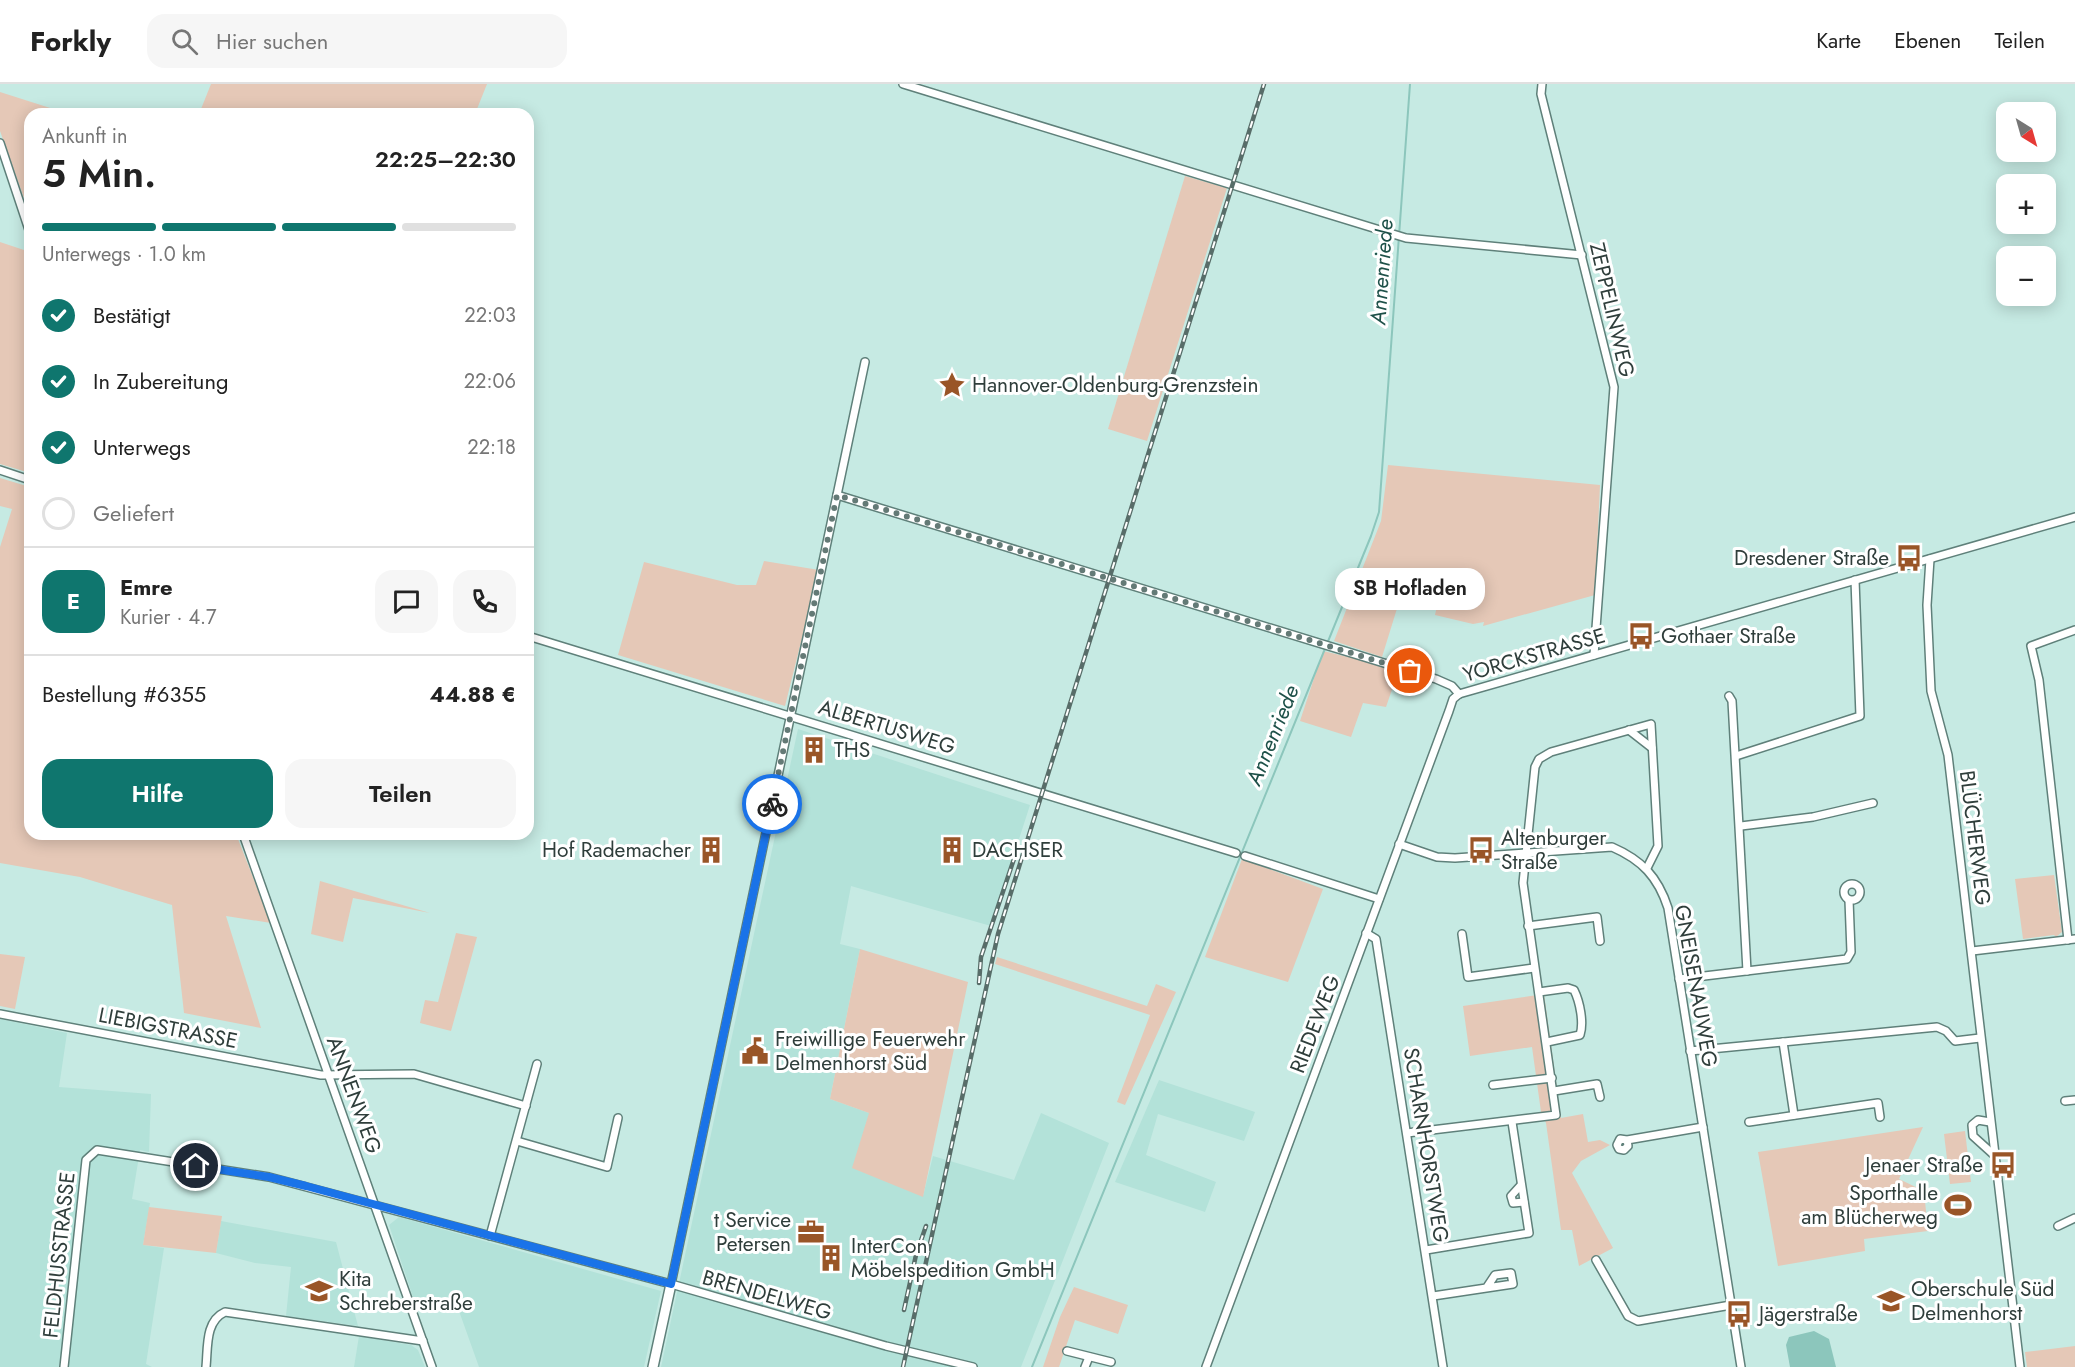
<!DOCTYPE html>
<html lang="de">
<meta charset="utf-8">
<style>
:root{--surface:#fff;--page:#f6f6f6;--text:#222;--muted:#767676;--line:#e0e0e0;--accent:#0f766e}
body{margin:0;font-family:Jost,sans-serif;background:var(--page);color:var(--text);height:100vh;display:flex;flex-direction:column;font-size:22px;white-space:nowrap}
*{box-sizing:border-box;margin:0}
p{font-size:20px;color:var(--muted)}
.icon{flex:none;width:33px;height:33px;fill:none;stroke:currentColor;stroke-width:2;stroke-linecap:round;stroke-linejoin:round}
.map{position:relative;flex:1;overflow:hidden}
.side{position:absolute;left:24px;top:24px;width:510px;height:732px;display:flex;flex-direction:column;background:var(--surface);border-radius:18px;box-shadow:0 3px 15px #0003}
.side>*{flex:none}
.needle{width:39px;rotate:143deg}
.buttons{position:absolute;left:1996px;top:18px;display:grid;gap:12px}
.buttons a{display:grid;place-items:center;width:60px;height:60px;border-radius:12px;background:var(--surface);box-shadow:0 3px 15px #0003;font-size:30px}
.pin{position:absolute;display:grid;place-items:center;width:51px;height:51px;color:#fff;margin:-26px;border:3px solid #fff;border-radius:50%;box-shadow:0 2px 6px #0007}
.courier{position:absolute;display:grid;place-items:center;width:60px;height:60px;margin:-30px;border:4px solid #1a73e8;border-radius:50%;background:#fff;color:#222;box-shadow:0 2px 8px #0007}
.bubble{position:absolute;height:42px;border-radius:18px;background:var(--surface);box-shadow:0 3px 15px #0003;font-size:20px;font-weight:600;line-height:42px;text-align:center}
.head em{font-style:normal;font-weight:600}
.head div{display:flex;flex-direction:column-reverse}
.head{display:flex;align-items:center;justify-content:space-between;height:102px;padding:0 18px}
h1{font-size:39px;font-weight:600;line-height:45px}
.bar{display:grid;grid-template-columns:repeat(4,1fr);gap:9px 6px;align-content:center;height:72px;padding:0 18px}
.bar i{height:8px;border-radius:4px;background:var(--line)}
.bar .on{background:var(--accent)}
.bar p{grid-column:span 4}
.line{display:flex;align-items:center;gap:15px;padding:0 18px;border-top:2px solid var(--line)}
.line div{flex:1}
.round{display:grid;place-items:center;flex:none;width:63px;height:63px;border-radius:18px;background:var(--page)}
ol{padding:0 18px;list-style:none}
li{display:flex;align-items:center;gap:18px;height:66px}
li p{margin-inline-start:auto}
li .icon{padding:6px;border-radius:50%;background:var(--accent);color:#fff;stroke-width:4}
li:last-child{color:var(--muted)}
li i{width:33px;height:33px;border:3px solid var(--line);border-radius:50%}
.primary-button{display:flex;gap:12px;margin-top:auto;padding:12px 18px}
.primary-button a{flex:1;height:69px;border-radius:18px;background:var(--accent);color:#fff;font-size:24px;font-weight:600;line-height:69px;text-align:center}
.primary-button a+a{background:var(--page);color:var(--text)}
header{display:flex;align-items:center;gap:36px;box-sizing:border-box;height:84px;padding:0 30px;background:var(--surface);border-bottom:2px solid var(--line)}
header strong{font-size:28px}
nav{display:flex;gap:33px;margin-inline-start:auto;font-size:21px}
.search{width:420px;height:54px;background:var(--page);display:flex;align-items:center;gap:15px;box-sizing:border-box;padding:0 21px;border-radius:18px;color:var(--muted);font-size:22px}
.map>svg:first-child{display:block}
.built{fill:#b3e2d9}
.green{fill:#e5c8b7}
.water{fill:#8cc6bc}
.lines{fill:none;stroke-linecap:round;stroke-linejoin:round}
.stream{stroke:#8cc6bc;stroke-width:2}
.street-casing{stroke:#5f807a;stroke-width:10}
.secondary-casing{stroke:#5f807a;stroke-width:12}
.street{stroke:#fff;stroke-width:7}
.secondary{stroke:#fff;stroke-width:9}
.rail-casing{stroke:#586d69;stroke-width:4.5}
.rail{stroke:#fff;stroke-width:2;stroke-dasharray:7;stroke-linecap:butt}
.done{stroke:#647a76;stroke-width:6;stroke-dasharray:0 10.8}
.route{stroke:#1a73e8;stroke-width:8}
.labels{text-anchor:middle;stroke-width:6;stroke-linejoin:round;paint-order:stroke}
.street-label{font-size:21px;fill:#2f3e3b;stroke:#fff}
.poi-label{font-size:21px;fill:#2f3e3b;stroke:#fff;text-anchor:start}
.water-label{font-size:22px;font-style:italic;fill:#1e5149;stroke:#fff}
</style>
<header>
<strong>Forkly</strong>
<div class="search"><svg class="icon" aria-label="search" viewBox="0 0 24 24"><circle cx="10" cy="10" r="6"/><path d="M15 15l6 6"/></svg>Hier suchen</div>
<nav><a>Karte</a><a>Ebenen</a><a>Teilen</a></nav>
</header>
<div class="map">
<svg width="2075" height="1283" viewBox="0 0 2075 1283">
<rect width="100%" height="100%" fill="#c6eae3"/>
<g class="built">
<path d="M798,645L1030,721L991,842L851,802L840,860L860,865L830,1015L869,1029L923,1112L933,1072L1014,1096L1041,1029L1109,1059L1021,1283H661Z"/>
<path d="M0,935L67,949L59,1003L151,1010L149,1068L140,1066L132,1115L150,1119L143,1161L164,1164L146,1280L152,1283H0Z"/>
<path d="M1159,996L1255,1028L1244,1057L1158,1030L1146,1071L1216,1098L1205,1128L1115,1098Z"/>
<path d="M399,1133L661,1207L644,1283H479L459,1227L414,1216L389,1141Z"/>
<path d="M221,1137L336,1158L358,1242L286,1232L291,1183L255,1179L216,1169Z"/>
<path d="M359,1252L411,1261L418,1266L425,1283H354Z"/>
</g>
<g class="green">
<path d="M211,0H487L475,30H199Z"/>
<path d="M0,8L69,30H30V131L0,47Z"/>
<path d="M1185,92L1227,104L1147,357L1108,345Z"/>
<path d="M0,158L30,168V389L0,380Z"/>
<path d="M1388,381L1600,401L1595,511L1483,542L1484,538L1473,540L1435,531L1442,498L1408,489L1382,573L1334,557L1381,437Z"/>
<path d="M0,394L30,403V750H236L271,839L226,832L261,944L184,929L172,821L80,793L0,779V463L12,425L0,422Z"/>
<path d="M764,477L819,486L785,622L618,571L644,478L737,501H756Z"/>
<path d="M1323,567L1399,585L1386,623L1363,619L1351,653L1300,637Z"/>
<path d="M1242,775L1323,805L1288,898L1205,873Z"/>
<path d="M2054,791L2062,848L2056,853L2054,851L2023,855L2015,795Z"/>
<path d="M320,797L430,829L353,814L343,858L311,850Z"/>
<path d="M456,849L477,853L451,947L420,939L425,916L438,918Z"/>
<path d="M860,865L968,898L923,1113L852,1084L869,1029L830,1015Z"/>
<path d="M0,870L25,873L15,925L0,922Z"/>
<path d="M997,873L1147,922L1156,900L1176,908L1125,1021L1117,1018L1150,931L995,880Z"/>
<path d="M1544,910L1561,1034L1583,1030L1588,1058L1600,1056L1610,1061L1581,1077L1572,1089L1613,1164L1579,1182L1572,1146H1561L1546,1039L1541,1028L1532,963L1470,972L1463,922Z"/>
<path d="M1923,1043L1899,1095L1924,1107L1928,1147L1864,1155L1865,1167L1778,1182L1758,1068Z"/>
<path d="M1965,1047L1971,1098L1950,1100L1944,1050Z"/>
<path d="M149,1123L222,1132L216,1169L143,1161Z"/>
<path d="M1074,1203L1128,1221L1118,1250L1075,1236L1059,1283H1043L1060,1233Z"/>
<path d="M2075,1262V1283H2027L2025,1268Z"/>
</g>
<path class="water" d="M1814,1247L1829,1255L1836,1283H1790L1786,1261L1789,1253Z"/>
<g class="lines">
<path class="stream" d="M1032,1283L1371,452L1379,428L1410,0"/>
<defs>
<g id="street">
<path d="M903,0L1406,154L1582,171"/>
<path d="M1542,0L1541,10L1614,303L1594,571"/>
<path d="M0,59L30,149"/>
<path d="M0,386L30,396"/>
<path d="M837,411L1436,595L1452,602L1459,610"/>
<path d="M1930,475L1927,521L1931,607L1948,671L2020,1283"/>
<path d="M528,552L1236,769"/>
<path d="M1459,610L2075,433"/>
<path d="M1729,612L1732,617L1747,887"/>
<path d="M1629,646L1652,664"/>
<path d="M1736,672L1860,632L1855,496"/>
<path d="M1741,742L1813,733L1873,719"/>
<path d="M243,750L432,1283"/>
<path d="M1399,760L1437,773L1455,774L1612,763C1642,776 1658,793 1668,824L1741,1283"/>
<path d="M1245,772L1379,815"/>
<circle cx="1852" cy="808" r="8"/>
<path d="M1528,842L1597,833L1600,857"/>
<path d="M1366,849L1376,855L1443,1283"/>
<path d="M1462,850L1468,893L1534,884"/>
<path d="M2068,856L2039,596L2031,562L2075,546"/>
<path d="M1972,867L2075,855"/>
<path d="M1679,895L1847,875L1851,868L1849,816"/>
<path d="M1539,908L1568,904L1574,906C1580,918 1584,939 1580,951L1547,958"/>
<path d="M0,930L321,991L414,990L526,1022"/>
<path d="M1783,958L1794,1031"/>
<path d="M1690,967L1937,943L1946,947L1955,957L1980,954"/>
<path d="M1493,1001L1552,994"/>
<path d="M1554,1007L1597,1000L1600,1013"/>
<path d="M2065,1017L2075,1016"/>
<path d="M1749,1038L1878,1019L1880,1033"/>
<path d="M1990,1038L1978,1036L1972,1041L1973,1052L1994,1071"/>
<path d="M1407,1049L1556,1031L1523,799L1535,683L1539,675L1551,668L1651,640L1658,762L1647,784"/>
<path d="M1627,1056L1628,1062L1624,1066L1619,1065L1617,1061L1620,1055L1627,1056L1703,1043"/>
<path d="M517,1057L607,1083L618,1034"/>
<path d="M1521,1101L1511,1112L1513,1119L1524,1118"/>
<path d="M2058,1142L2075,1134"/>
<path d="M490,1152L537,980"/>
<path d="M1426,1166L1529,1149L1512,1038"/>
<path d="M1596,1176L1628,1232L1638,1237L1731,1221"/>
<path d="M671,1200L865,278"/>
<path d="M1433,1212L1513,1200L1511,1189L1495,1191L1487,1203"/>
<path d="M1067,1267L1111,1278"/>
<path d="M64,1283L86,1076L97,1066L269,1093L671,1200L886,1262L973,1283"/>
<path d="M206,1283C208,1263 205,1237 225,1228L423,1257"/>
<path d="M1085,1283L1089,1273"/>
<path d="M1206,1283L1449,627L1453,615L1459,610"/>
</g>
<path id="secondary" d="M653,1283L671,1200"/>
</defs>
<use href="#street" class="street-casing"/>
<use href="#secondary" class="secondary-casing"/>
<use href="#street" class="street"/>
<use href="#secondary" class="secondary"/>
<defs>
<g id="rail">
<path d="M979,899L981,873L1016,769"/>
<path d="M904,1226L916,1171L926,1142"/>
<path d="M903,1283L998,850L1264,0"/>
</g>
</defs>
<use href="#rail" class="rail-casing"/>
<use href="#rail" class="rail"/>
</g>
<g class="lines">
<path class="done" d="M772,720L837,411L1410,587"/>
<path class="route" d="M196,1082L269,1093L306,1102L671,1200L772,720"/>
</g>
<defs>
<symbol id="sight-bare" viewBox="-9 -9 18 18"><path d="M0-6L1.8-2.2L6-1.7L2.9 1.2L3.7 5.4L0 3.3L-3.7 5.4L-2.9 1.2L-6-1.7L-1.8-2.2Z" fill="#995527" stroke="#fff" stroke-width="2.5" paint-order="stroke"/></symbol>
<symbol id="bus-bare" viewBox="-9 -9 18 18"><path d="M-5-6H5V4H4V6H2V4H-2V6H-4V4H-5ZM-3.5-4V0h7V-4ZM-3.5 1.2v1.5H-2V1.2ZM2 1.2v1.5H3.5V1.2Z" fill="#995527" stroke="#fff" stroke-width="2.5" paint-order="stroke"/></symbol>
<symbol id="building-bare" viewBox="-9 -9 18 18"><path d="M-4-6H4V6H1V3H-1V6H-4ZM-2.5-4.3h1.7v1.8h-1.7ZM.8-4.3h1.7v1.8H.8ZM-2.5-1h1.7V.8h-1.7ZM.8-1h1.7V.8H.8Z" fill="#995527" stroke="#fff" stroke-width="2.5" paint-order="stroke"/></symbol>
<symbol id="civic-bare" viewBox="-9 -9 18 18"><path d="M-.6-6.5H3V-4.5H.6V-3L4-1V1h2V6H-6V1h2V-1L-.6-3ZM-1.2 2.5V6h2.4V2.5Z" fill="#995527" stroke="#fff" stroke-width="2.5" paint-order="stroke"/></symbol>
<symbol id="stadium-bare" viewBox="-9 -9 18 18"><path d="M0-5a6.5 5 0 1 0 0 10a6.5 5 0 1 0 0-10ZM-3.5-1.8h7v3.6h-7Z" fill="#995527" stroke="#fff" stroke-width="2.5" paint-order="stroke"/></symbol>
<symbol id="office-bare" viewBox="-9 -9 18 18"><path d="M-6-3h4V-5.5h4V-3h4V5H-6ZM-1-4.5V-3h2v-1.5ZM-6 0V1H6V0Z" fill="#995527" stroke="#fff" stroke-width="2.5" paint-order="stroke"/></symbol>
<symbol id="school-bare" viewBox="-9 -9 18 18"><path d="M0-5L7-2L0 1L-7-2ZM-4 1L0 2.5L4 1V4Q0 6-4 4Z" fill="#995527" stroke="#fff" stroke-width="2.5" paint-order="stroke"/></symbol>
</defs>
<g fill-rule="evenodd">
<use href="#sight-bare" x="933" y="282" width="38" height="38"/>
<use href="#bus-bare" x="1890" y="455" width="38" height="38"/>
<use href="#bus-bare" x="1622" y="533" width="38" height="38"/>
<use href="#building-bare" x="795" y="647" width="38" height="38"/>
<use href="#building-bare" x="692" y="747" width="38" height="38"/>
<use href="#building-bare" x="933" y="747" width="38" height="38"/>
<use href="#bus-bare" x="1462" y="747" width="38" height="38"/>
<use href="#civic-bare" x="736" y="948" width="38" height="38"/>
<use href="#bus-bare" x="1984" y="1062" width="38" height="38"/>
<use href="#stadium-bare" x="1939" y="1102" width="38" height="38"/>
<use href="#office-bare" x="792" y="1129" width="38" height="38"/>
<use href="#building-bare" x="812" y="1155" width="38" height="38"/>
<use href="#school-bare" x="300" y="1188" width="38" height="38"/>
<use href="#school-bare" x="1872" y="1198" width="38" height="38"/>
<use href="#bus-bare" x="1720" y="1211" width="38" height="38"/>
</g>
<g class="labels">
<g class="street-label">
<text transform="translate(1612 226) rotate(77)" y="7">ZEPPELINWEG</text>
<text transform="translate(1534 571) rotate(-16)" y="7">YORCKSTRASSE</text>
<text transform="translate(887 643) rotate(17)" y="7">ALBERTUSWEG</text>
<text transform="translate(1975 754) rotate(83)" y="7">BLÜCHERWEG</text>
<text transform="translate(1696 902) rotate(80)" y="7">GNEISENAUWEG</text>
<text transform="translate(1315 940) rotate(-69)" y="7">RIEDEWEG</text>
<text transform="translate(168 944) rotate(11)" y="7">LIEBIGSTRASSE</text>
<text transform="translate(354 1011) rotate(70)" y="7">ANNENWEG</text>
<text transform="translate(1426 1061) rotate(81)" y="7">SCHARNHORSTWEG</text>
<text transform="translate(59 1171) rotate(-84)" y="7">FELDHUSSTRASSE</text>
<text transform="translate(767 1211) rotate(16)" y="7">BRENDELWEG</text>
</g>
<g class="poi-label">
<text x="972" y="308">Hannover-Oldenburg-Grenzstein</text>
<text x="1889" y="481" text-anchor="end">Dresdener Straße</text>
<text x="1661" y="559">Gothaer Straße</text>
<text x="834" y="673">THS</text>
<text x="1501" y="761">Altenburger<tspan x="1501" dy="24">Straße</tspan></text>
<text x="691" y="773" text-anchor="end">Hof Rademacher</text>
<text x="972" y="773">DACHSER</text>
<text x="775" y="962">Freiwillige Feuerwehr<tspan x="775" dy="24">Delmenhorst Süd</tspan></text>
<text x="1983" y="1088" text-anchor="end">Jenaer Straße</text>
<text x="1938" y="1116" text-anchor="end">Sporthalle<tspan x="1938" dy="24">am Blücherweg</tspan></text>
<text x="791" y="1143" text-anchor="end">t Service<tspan x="791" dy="24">Petersen</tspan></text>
<text x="851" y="1169">InterCon<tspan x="851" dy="24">Möbelspedition GmbH</tspan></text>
<text x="339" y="1202">Kita<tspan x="339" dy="24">Schreberstraße</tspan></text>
<text x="1911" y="1212">Oberschule Süd<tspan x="1911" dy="24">Delmenhorst</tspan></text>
<text x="1759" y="1237">Jägerstraße</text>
</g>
<g class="water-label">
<text transform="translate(1381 188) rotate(-86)" y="8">Annenriede</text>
<text transform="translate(1272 651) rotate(-68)" y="8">Annenriede</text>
</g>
</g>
</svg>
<div class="buttons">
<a><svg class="needle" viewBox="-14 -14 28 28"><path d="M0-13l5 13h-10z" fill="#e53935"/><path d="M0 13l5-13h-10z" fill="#767676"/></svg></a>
<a>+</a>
<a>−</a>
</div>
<div class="pin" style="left:1410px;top:587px;background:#ea580c"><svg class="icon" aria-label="bag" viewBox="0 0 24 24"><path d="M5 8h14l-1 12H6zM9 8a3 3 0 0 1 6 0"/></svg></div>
<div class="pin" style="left:196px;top:1082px;background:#1f2937"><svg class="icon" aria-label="home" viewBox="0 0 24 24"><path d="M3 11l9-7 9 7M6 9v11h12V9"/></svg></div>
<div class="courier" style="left:772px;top:720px"><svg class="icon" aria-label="bike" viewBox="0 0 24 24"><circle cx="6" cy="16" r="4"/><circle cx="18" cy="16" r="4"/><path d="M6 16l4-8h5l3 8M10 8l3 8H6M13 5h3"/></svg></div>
<div class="bubble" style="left:1335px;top:484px;width:150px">SB Hofladen</div>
<section class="side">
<div class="head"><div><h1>5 Min.</h1><p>Ankunft in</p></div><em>22:25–22:30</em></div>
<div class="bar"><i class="on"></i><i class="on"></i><i class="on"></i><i></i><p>Unterwegs · 1.0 km</p></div>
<ol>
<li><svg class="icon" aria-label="check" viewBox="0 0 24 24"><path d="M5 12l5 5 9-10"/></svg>Bestätigt<p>22:03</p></li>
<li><svg class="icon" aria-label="check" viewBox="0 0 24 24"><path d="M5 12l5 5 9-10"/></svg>In Zubereitung<p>22:06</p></li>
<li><svg class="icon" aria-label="check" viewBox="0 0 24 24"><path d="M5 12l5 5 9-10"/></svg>Unterwegs<p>22:18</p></li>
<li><i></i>Geliefert</li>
</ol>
<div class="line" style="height:108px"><b class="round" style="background:var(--accent);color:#fff">E</b><div><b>Emre</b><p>Kurier · 4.7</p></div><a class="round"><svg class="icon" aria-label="chat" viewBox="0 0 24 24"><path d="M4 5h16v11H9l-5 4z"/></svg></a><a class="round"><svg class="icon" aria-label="phone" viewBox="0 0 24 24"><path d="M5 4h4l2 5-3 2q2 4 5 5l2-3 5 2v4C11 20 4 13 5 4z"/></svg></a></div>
<div class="line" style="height:78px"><div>Bestellung #6355</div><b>44.88 €</b></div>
<div class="primary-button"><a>Hilfe</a><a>Teilen</a></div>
</section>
</div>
